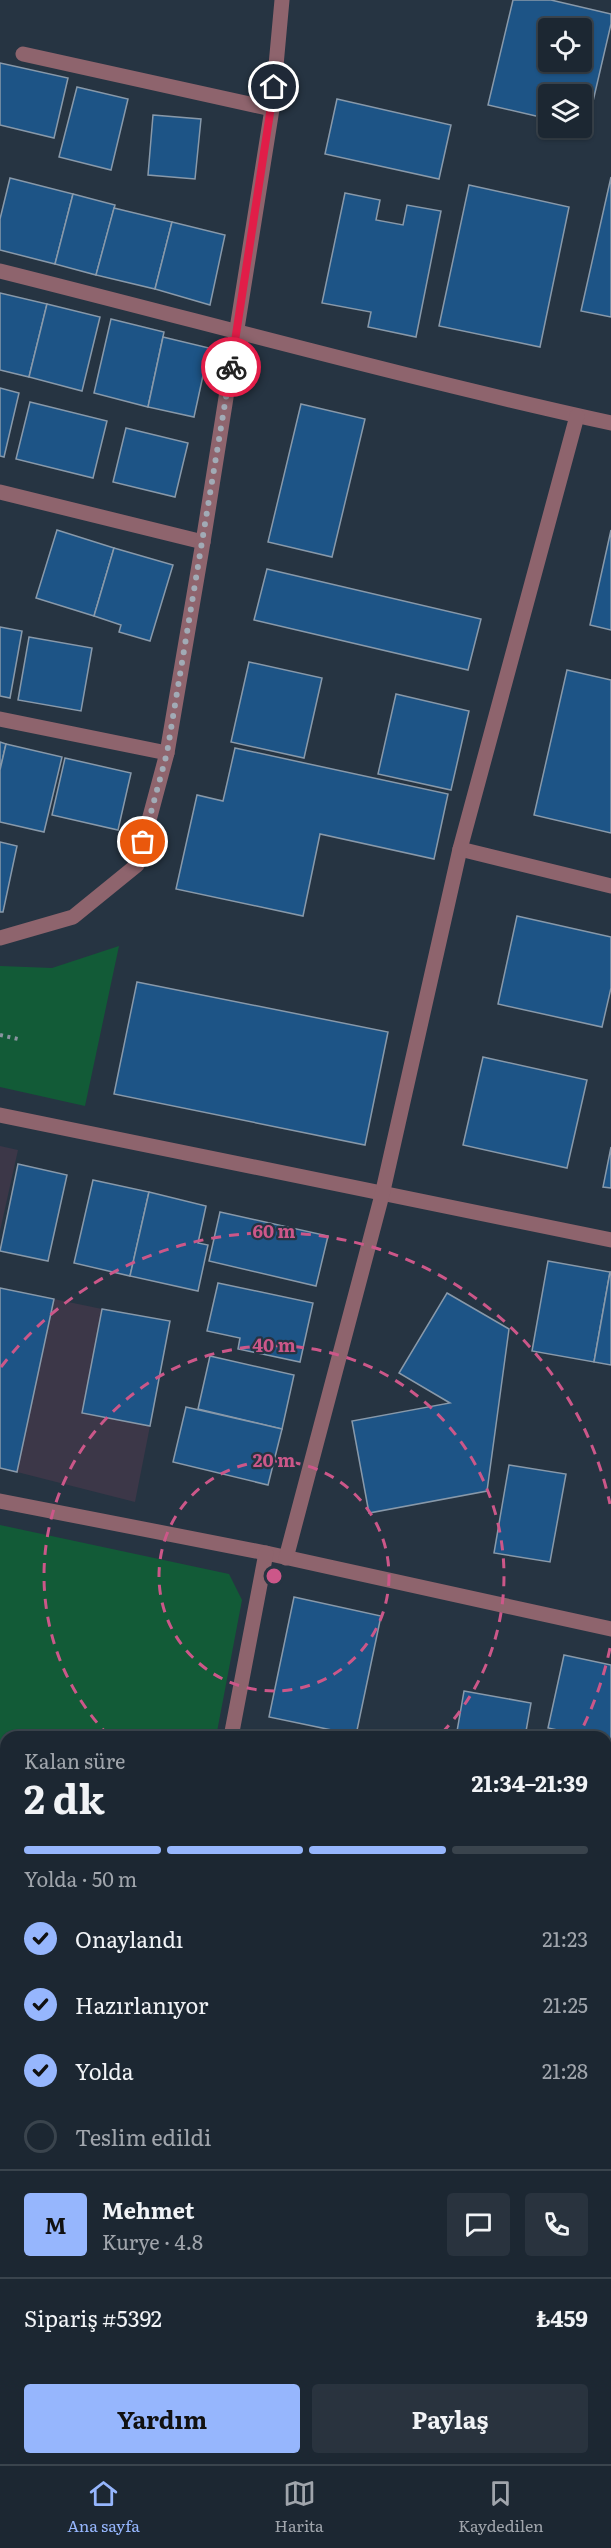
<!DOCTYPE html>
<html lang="tr">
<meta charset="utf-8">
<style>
:root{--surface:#1c2732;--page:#29333e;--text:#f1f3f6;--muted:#a0a5ac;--line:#3a444d;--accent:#96b6fd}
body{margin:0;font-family:Literata,serif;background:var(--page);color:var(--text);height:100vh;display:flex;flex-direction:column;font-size:22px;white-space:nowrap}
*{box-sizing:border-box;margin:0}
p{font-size:20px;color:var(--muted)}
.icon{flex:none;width:33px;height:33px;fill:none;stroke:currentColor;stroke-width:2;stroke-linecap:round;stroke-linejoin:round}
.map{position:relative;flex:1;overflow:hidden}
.side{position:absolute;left:0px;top:1731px;width:612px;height:734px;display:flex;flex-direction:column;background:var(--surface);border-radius:18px 18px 0 0;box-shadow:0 2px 4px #0004,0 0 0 2px var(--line)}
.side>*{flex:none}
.tools{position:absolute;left:538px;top:18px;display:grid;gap:12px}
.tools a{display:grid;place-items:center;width:54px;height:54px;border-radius:6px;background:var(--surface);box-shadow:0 2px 4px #0004,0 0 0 2px var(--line);font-size:30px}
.pin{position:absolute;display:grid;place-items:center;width:51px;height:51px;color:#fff;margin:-26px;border:3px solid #fff;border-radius:50%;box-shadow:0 2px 6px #0007}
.courier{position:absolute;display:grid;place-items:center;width:60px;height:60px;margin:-30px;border:4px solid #e11d48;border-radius:50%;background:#fff;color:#222;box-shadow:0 2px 8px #0007}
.overview em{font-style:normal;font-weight:700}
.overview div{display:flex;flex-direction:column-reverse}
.overview{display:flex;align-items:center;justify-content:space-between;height:102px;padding:0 24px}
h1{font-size:39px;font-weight:700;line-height:45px}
.bar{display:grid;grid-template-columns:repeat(4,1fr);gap:9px 6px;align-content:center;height:72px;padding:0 24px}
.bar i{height:8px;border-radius:4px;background:var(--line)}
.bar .current{background:var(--accent)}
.bar p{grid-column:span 4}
.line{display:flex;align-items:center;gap:15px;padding:0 24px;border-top:2px solid var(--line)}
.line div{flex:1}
.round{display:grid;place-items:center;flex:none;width:63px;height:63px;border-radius:6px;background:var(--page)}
ol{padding:0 24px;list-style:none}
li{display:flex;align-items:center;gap:18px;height:66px}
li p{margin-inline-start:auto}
li .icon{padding:6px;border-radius:50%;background:var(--accent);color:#111;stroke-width:4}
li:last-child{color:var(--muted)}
li i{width:33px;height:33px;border:3px solid var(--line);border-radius:50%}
.cta{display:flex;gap:12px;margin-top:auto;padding:12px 24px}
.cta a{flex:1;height:69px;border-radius:6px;background:var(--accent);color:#111;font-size:24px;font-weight:700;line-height:69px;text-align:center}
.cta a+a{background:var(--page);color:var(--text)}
.tabs{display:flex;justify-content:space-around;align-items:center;height:84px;border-top:2px solid var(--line);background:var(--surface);font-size:16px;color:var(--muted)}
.tabs a{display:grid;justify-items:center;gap:3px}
.tabs .current{color:var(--accent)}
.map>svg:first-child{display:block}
.commercial{fill:#3c3748}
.green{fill:#125b37}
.building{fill:#1d5486;stroke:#89a;stroke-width:1.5;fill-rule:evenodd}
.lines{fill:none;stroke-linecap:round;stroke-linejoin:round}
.path{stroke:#8a94a0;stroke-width:4;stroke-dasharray:3 4.5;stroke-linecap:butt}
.minor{stroke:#8e646d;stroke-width:15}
.highway{stroke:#ffacc0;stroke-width:18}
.done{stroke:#a1abb6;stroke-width:6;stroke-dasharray:0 10.8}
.route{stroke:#e11d48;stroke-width:8}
.ring{fill:none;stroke:#cc5789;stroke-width:3;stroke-dasharray:10 8}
.centre{fill:#cc5789;stroke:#263442;stroke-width:3}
.ring-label{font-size:18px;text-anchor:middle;font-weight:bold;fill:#cc5789;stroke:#263442;stroke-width:4.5;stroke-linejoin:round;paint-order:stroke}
</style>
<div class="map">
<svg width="611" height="2464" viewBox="0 0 611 2464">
<rect width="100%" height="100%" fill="#263442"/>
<g class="commercial">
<path d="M0,1146L18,1150L0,1231Z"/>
<path d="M54,1299L102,1309L82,1413L150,1426L135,1502L17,1472Z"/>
</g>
<g class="green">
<path d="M119,946L85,1106L0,1087V966L52,968Z"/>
<path d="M0,1525L229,1574L242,1600L216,1737H6V1899L0,1898Z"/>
<path d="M611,2148V2217L606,2228V2159Z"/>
<path d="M432,2459V2458L504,2459L502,2464H428Z"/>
</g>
<g class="building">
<path d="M513,0H551L611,14V24L587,127L582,126V94H549V119L488,105ZM549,28H582V62H549Z"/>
<path d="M0,63L68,78L54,138L0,125Z"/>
<path d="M77,87L128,99L111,170L59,157Z"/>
<path d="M337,99L451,125L439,179L325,154Z"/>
<path d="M153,115L201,119L195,179L148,175Z"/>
<path d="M611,177V317L581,311Z"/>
<path d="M10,178L73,194L55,264L0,250V219Z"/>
<path d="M469,185L569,207L540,347L439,326Z"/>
<path d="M345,193L380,200L376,220L403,225L407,205L441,211L416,337L368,327L371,312L322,303Z"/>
<path d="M73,194L115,205L96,275L55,264Z"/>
<path d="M114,208L172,222L155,289L96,275Z"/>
<path d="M172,222L225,235L210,305L155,289Z"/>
<path d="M0,293L47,304L29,377L0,370Z"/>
<path d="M47,304L100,317L82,391L29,377Z"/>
<path d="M111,319L164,332L148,407L94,393Z"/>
<path d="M163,337L209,348L194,417L148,407Z"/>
<path d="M0,388L19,393L4,457L0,456Z"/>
<path d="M30,402L107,421L93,478L16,459Z"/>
<path d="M301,404L365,419L332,557L268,542Z"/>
<path d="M126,428L188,443L175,497L113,482Z"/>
<path d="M57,530L114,548L94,616L36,598Z"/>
<path d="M611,530V630L590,625Z"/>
<path d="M114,548L173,565L150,641L119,632L121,625L94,616Z"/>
<path d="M267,569L481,619L468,670L254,620Z"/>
<path d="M0,627L22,631L10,698L0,696Z"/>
<path d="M29,637L92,648L81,711L18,700Z"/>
<path d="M249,662L322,678L304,758L231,742Z"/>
<path d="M567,670L611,680V833L534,815Z"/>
<path d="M396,694L469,711L451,790L378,774Z"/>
<path d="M0,742L6,744L0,770Z"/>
<path d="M6,744L62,757L44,832L0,822V770Z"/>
<path d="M235,748L448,794L434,859L320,834L303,916L176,889L197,795L223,801Z"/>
<path d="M65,758L131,773L118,830L52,815Z"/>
<path d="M0,842L17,846L3,912H0Z"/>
<path d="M517,916L611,937V988L602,1027L498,1004Z"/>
<path d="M137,982L388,1032L365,1145L114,1094Z"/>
<path d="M483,1057L587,1080L567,1168L463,1145Z"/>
<path d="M611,1147V1188L603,1187Z"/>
<path d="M18,1164L67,1175L48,1261L0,1251Z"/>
<path d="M93,1180L149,1192L130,1276L74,1263Z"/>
<path d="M149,1192L206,1206L198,1243L208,1245L198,1291L130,1276Z"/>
<path d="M220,1212L328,1236L316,1286L209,1261Z"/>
<path d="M548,1261L610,1272L594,1362L532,1351Z"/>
<path d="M610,1272H611V1365L594,1362Z"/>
<path d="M218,1283L313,1303L300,1362L238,1349L240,1338L207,1331Z"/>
<path d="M0,1288L54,1299L17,1472L0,1468Z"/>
<path d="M447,1293L509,1329L487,1491L369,1513L352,1421L450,1403L399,1373Z"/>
<path d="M102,1309L170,1321L150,1426L82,1413Z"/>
<path d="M210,1356L294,1375L282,1429L198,1409Z"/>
<path d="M186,1407L282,1429L268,1485L173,1462Z"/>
<path d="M509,1465L566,1474L550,1562L494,1553Z"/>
<path d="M294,1597L381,1616L356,1735L269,1717Z"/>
<path d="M564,1655L611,1665V1742L606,1740V1737H590L548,1728Z"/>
<path d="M464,1691L531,1703L525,1737H456Z"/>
<path d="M0,1951L6,1952V2010L0,2009Z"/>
<path d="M0,2234L6,2236V2337L0,2335Z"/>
<path d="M0,2437L6,2438L0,2458Z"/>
<path d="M89,2458H171L192,2464H87Z"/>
</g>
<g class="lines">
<path class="path" d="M0,1035L18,1039"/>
<g class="minor">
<path d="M23,54L272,109"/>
<path d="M0,271C204,322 406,378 611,423"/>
<path d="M0,492L203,542"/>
<path d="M0,719L167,753"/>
<path d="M460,849L611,886"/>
<path d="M0,938L73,917L137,865L167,753L203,542L272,109L282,0"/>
<path d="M0,1115L611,1240"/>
<path d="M0,1501L266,1553L611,1629"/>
<path d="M286,1558L382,1195L460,849L577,416"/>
<path d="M231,1737L266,1553"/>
<path d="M0,1918L6,1919"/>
<path d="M606,1986L611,1975"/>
<path d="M0,2384L6,2386"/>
<path d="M273,2458L293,2464"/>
<path d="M388,2464L391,2458"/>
</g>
<g class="highway">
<path d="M606,2407L611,2395"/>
<path d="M582,2464L584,2458"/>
</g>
</g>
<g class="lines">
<path class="done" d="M143,842L167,753L231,367"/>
<path class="route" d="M231,367L274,87"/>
</g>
<g class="ring">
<circle cx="274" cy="1576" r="115"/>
<path d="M109 1736A230 230 0 1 1 439 1736"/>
<path d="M610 1648A344 344 0 0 1 579 1735M1 1367A344 344 0 0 1 610 1504"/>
</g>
<circle cx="274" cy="1576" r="9" class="centre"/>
<g class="ring-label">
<text x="274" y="1238">60 m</text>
<text x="274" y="1352">40 m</text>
<text x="274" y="1467">20 m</text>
</g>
</svg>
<div class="tools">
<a><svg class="icon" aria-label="locate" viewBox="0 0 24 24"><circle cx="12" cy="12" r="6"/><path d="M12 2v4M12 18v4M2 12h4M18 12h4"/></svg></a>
<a><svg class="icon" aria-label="layers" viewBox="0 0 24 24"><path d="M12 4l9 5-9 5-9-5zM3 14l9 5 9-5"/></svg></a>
</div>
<div class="pin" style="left:143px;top:842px;background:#ea580c"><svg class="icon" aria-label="bag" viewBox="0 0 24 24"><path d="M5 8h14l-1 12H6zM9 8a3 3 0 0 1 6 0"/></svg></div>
<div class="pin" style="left:274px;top:87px;background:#1f2937"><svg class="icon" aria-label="home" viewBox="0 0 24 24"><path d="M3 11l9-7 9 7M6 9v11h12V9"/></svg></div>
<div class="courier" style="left:231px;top:367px"><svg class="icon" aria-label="bike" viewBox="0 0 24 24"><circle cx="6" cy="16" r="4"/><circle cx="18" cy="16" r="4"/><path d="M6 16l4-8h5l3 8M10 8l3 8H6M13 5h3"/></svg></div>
<section class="side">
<div class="overview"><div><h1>2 dk</h1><p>Kalan süre</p></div><em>21:34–21:39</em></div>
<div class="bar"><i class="current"></i><i class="current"></i><i class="current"></i><i></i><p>Yolda · 50 m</p></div>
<ol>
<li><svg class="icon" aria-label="check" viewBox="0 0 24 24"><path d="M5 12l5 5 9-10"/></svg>Onaylandı<p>21:23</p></li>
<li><svg class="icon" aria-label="check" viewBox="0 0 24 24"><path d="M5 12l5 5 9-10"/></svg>Hazırlanıyor<p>21:25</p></li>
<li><svg class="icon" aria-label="check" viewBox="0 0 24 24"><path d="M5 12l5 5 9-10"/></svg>Yolda<p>21:28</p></li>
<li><i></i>Teslim edildi</li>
</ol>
<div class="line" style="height:108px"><b class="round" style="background:var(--accent);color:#111">M</b><div><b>Mehmet</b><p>Kurye · 4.8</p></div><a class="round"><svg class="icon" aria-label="chat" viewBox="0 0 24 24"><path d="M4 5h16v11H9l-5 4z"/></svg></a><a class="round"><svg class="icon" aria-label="phone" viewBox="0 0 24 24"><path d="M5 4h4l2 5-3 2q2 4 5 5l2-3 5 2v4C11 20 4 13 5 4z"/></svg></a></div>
<div class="line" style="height:78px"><div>Sipariş #5392</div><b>₺459</b></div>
<div class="cta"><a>Yardım</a><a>Paylaş</a></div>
</section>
</div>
<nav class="tabs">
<a class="current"><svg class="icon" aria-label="home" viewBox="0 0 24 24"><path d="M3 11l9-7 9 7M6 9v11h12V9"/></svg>Ana sayfa</a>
<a><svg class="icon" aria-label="map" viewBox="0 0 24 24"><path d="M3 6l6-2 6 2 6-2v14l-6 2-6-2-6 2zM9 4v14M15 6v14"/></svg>Harita</a>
<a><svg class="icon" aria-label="saved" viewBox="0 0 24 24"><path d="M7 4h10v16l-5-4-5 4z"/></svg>Kaydedilen</a>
</nav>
